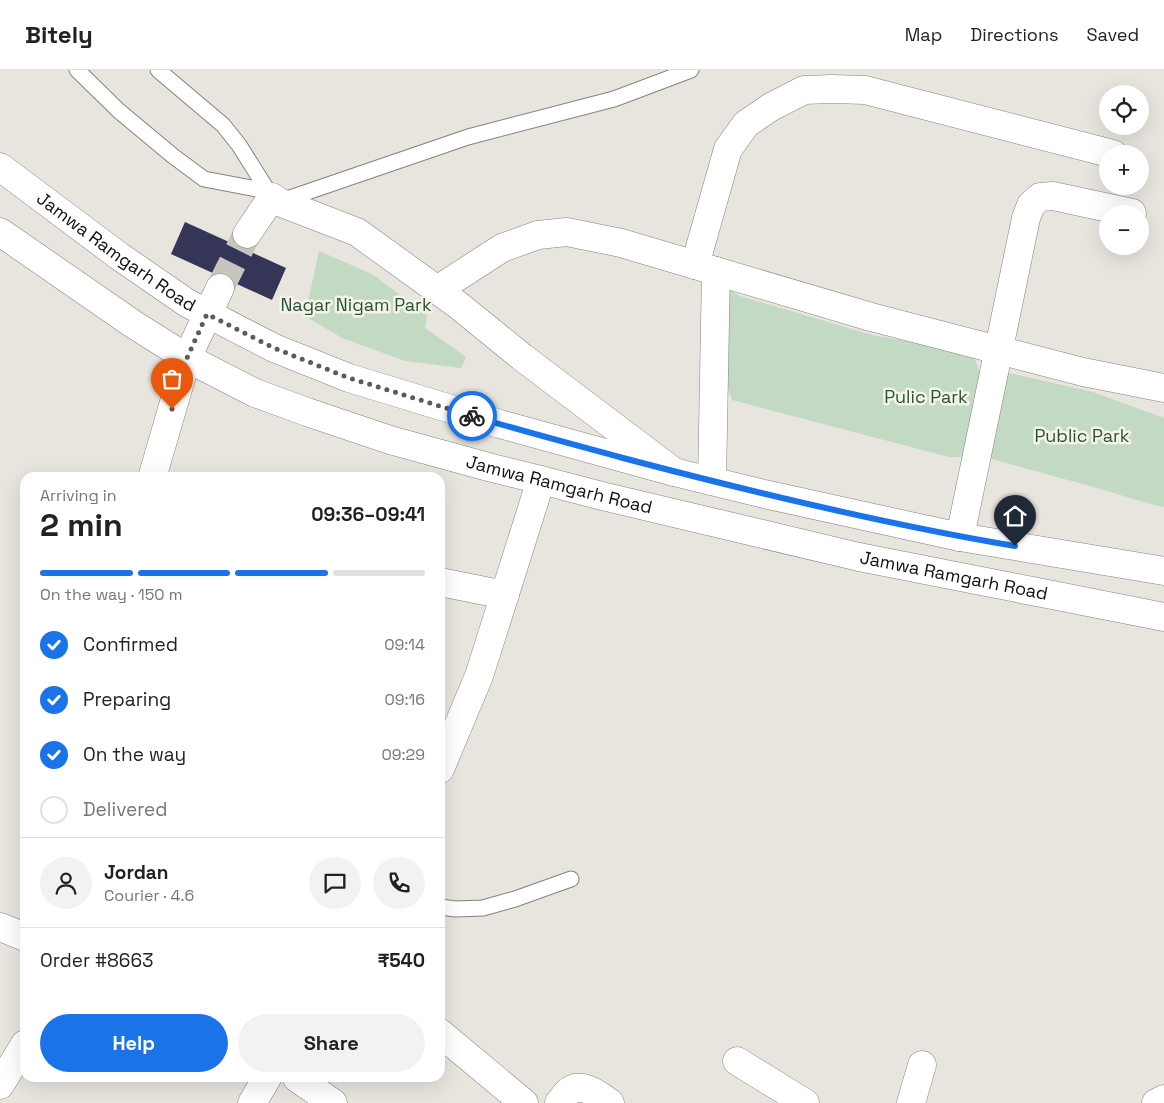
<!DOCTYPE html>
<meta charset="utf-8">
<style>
:root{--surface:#fff;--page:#f2f2f2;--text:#222;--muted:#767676;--line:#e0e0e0;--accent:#1a73e8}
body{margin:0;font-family:"Space Grotesk",sans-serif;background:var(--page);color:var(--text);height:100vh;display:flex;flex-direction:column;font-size:19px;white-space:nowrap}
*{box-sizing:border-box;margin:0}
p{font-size:16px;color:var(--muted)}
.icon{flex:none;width:28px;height:28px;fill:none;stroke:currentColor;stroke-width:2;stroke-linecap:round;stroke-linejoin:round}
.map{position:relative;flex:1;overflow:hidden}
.panel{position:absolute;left:20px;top:402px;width:425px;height:610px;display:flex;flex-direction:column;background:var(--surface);border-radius:15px;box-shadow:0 5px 20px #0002}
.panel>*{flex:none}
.buttons{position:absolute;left:1099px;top:15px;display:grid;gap:10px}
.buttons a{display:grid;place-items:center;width:50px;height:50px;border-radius:50%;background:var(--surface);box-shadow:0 5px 20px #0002;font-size:25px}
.pin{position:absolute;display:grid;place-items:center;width:42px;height:42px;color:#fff;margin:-51px -21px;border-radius:50% 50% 50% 0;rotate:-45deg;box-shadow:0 0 5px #0007}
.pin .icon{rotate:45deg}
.courier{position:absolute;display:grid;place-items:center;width:50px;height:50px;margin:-25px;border:4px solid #1a73e8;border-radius:50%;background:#fff;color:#222;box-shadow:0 1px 6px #0007}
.summary em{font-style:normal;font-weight:600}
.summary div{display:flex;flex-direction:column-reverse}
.summary{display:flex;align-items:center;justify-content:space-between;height:85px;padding:0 20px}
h1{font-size:32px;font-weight:600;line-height:38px}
.bar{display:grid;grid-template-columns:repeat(4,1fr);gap:8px 5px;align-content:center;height:60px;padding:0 20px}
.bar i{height:6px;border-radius:4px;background:var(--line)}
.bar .on{background:var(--accent)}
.bar p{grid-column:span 4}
.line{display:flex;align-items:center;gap:12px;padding:0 20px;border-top:1px solid var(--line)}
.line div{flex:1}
.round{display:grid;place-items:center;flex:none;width:52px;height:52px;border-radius:26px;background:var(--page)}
ol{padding:0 20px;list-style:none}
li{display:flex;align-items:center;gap:15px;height:55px}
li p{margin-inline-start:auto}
li .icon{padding:5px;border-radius:50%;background:var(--accent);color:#fff;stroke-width:4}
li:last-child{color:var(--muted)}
li i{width:28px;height:28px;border:2px solid var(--line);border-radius:50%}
.button{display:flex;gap:10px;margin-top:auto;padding:10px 20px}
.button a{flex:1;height:58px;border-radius:30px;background:var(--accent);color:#fff;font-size:20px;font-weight:600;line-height:58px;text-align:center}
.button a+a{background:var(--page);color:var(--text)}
header{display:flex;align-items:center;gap:30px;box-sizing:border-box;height:70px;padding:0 25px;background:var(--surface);border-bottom:1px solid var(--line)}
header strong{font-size:24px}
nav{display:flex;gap:28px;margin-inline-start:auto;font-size:18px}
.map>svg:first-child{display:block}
.green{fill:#c2d9c4}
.building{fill:#353558}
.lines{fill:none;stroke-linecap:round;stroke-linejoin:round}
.street-tunnel{stroke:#c8c5c0;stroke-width:28;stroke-dasharray:28 14;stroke-linecap:butt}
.lane-casing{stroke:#85827c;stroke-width:17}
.street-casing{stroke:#85827c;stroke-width:29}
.secondary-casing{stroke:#85827c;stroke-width:29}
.highway-casing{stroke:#85827c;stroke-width:29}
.lane{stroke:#fff;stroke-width:15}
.street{stroke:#fff;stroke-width:28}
.secondary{stroke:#fff;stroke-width:28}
.highway{stroke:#fff;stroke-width:28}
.done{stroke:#5c5b57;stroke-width:5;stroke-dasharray:0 9}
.route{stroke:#1a73e8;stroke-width:6}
.labels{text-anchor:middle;stroke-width:5;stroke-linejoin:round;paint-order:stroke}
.street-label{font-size:18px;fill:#11100e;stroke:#f6f2ec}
.park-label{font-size:18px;fill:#23572b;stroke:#f6f2ec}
</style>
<header>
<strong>Bitely</strong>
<nav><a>Map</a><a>Directions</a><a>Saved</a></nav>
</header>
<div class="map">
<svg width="1164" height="1033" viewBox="0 0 1164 1033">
<rect width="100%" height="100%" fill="#e8e5df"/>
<g class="green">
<path d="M319,181L372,204L427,245L425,258L466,287L461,298L405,291L342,268L305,246Z"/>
<path d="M725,217L740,226L872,265L973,283L982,310L969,387H949L732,330L728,319L722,230Z"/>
<path d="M1009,303L1093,322L1164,348V437L1154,435L1097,418L984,387L1001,321Z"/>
</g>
<path class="building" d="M185,152L286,198L272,230L171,184Z"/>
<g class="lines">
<path class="street-tunnel" d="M220,218L247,164"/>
<defs>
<g id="lane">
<path d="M77,0L119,41L173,86L204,109L267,121"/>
<path d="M158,0L223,55L239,75L271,126"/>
<path d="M281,131L468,67L614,29L691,0"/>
<path d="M440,837L456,839L483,838L515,829L571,809"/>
</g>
<g id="street">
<path d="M247,164L272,127L279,132L357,162L458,235L522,287L674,402"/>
<path d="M695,195L728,79L746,54L771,37L804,20L832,19L865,20L1113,84"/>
<path d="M437,220L502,178L538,165L567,162L621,173L871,247L1083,302L1164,318"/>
<path d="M152,408L187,288L220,218"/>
<path d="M712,411L716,201"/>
<path d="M960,467L1026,148L1031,135L1040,127L1053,126L1132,143"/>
<path d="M440,512L505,525"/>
<path d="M440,699L479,606L541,410"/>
<path d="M440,963L524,1033"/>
<path d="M737,991L805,1033"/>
<path d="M0,1015L25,974"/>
<path d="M252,1033L267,1008"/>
<path d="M559,1033C562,1030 564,1026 567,1023C580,1010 598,1024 610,1033"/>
<path d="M911,1033L922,995"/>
<path d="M1156,1033L1164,1029"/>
</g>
<g id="secondary">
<path d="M0,857L25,867"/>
<path d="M297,1008L333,1033"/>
</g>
<g id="highway">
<path id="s1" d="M0,97L119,186L187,233L274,278L349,308L500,354L674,402L764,424L960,467L1164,501"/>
<path id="s2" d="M0,162L133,254L187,288L255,323L307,342L390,370L492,398L541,410L602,426L859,487L1164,547"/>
</g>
</defs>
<use href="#lane" class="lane-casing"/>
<use href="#street" class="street-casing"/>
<use href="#secondary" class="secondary-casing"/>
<use href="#highway" class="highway-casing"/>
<use href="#lane" class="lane"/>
<use href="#street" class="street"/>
<use href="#secondary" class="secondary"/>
<use href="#highway" class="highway"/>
</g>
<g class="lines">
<path class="done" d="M172,339L187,288L207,244L274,278L349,308L472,346"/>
<path class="route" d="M472,346C522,361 572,374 623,388C752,422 883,454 1015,476"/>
</g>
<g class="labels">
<g class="street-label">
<text dy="6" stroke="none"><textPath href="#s1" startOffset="144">Jamwa Ramgarh Road</textPath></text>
<text dy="6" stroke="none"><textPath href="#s2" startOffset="620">Jamwa Ramgarh Road</textPath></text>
<text dy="6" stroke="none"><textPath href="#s2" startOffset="1025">Jamwa Ramgarh Road</textPath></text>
</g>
<g class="park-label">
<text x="356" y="241">Nagar Nigam Park</text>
<text x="926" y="333">Pulic Park</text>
<text x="1082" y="372">Public Park</text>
</g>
</g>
</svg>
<div class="buttons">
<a><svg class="icon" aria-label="locate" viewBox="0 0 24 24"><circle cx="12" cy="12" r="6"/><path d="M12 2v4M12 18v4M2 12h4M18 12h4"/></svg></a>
<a>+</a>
<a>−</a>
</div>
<div class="pin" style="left:172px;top:339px;background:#ea580c"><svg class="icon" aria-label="bag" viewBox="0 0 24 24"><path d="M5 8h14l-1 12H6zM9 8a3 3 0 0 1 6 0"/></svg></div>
<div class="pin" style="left:1015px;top:476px;background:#1f2937"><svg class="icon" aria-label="home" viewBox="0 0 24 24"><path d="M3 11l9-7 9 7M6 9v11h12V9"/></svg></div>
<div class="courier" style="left:472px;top:346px"><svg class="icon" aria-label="bike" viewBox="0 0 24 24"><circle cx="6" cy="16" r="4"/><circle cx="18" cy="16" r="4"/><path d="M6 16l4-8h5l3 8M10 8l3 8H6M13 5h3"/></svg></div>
<section class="panel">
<div class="summary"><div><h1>2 min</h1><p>Arriving in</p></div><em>09:36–09:41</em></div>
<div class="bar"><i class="on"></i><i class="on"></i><i class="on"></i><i></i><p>On the way · 150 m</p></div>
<ol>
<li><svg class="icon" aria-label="check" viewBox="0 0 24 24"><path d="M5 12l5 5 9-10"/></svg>Confirmed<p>09:14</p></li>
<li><svg class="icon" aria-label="check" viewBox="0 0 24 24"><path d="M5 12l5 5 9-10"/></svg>Preparing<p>09:16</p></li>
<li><svg class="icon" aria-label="check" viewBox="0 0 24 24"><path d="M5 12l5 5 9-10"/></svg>On the way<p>09:29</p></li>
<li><i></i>Delivered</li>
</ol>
<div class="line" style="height:90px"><a class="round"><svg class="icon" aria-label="person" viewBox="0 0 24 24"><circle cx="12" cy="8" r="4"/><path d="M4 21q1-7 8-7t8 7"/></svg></a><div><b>Jordan</b><p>Courier · 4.6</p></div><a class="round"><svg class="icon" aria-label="chat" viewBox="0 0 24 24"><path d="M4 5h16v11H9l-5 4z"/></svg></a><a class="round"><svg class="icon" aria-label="phone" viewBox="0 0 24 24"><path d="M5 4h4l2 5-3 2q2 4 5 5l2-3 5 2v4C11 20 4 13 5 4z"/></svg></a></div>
<div class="line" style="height:65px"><div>Order #8663</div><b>₹540</b></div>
<div class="button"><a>Help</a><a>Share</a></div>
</section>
</div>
